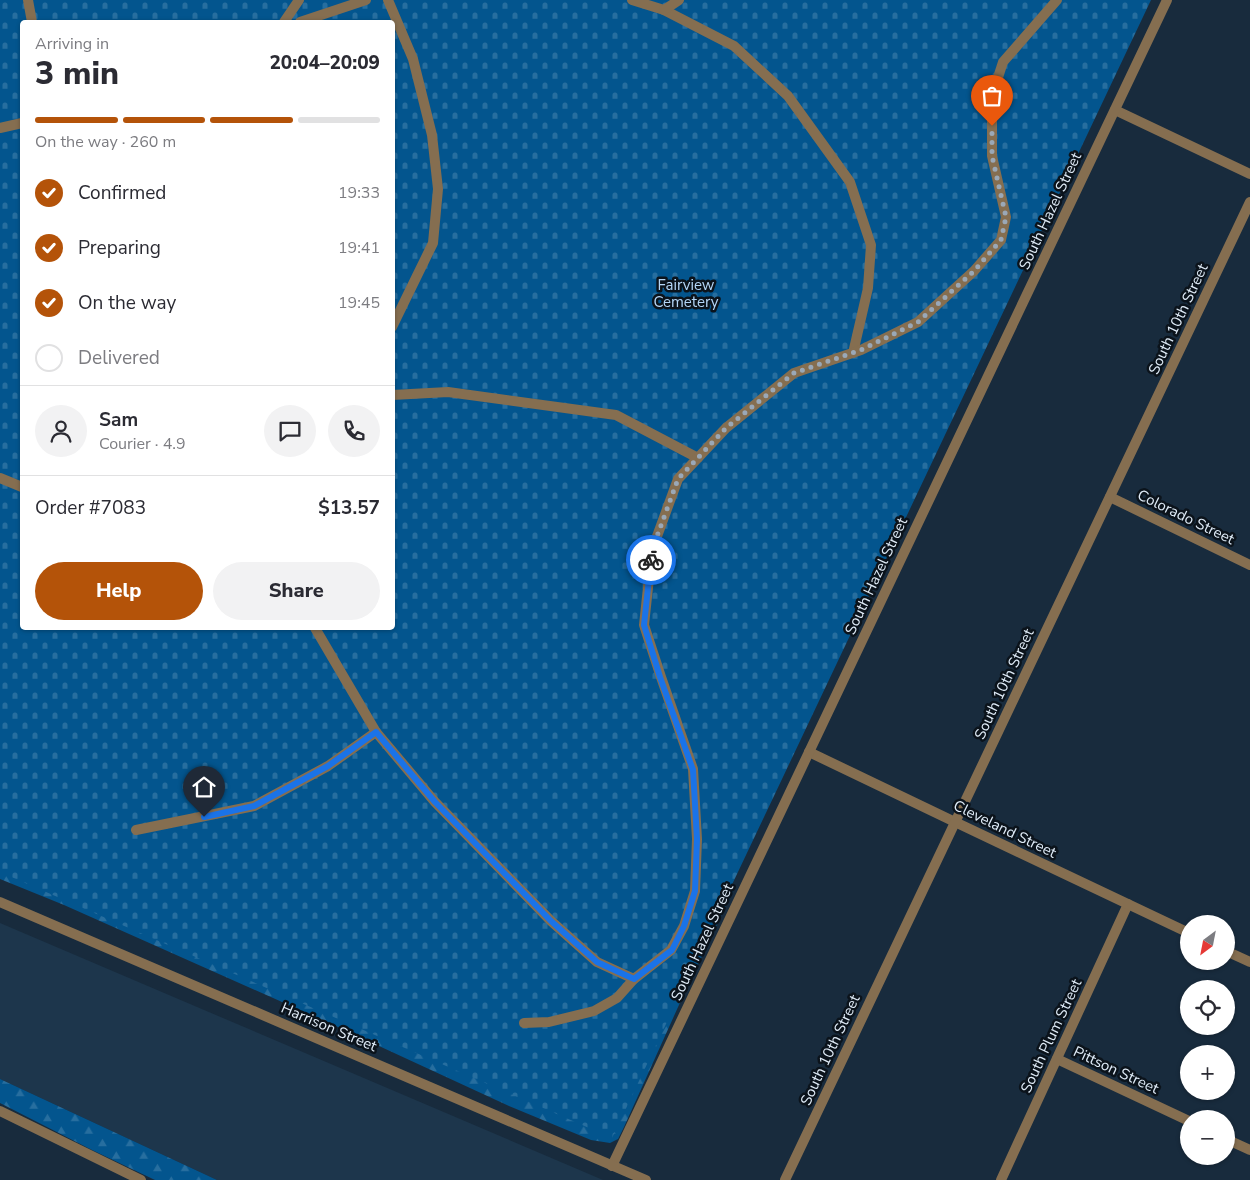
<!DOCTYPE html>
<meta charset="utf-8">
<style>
:root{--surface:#fff;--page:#f2f2f3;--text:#2b2b33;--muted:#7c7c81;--line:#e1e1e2;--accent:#b45309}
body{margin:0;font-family:"Nunito Sans",sans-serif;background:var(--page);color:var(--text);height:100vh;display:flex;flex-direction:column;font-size:19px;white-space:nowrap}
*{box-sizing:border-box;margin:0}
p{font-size:16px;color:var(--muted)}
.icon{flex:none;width:28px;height:28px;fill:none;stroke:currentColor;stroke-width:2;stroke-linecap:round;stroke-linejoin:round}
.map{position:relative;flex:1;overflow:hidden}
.details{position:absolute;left:20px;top:20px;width:375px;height:610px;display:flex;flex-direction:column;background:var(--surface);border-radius:5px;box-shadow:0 1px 4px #0004}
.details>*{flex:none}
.needle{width:32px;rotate:212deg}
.fabs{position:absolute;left:1180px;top:915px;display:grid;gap:10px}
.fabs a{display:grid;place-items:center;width:55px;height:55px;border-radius:50%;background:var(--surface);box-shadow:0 1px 4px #0004;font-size:25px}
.pin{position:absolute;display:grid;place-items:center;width:42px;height:42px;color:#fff;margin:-51px -21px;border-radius:50% 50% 50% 0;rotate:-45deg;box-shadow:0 0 5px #0007}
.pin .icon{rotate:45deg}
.courier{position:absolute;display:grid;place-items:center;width:50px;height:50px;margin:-25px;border:4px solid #1a73e8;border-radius:50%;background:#fff;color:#222;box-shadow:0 1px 6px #0007}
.overview em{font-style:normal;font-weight:800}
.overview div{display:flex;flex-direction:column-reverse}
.overview{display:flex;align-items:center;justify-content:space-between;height:85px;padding:0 15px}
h1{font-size:32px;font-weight:800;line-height:38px}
.bar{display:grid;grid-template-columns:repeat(4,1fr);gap:8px 5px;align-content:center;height:60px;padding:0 15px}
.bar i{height:6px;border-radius:4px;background:var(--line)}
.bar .selected{background:var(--accent)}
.bar p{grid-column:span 4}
.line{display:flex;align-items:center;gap:12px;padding:0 15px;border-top:1px solid var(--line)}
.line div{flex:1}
.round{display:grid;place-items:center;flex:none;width:52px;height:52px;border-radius:26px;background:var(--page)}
ol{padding:0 15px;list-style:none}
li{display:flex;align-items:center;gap:15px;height:55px}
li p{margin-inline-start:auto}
li .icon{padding:5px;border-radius:50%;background:var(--accent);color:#fff;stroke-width:4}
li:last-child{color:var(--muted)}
li i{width:28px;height:28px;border:2px solid var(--line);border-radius:50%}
.button{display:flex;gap:10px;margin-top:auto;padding:10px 15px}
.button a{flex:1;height:58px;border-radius:30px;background:var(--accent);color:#fff;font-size:20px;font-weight:800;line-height:58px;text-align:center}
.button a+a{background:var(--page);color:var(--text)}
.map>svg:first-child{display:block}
.built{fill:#1d364c}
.forest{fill:url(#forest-firs)}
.cemetery{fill:url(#cemetery-stones);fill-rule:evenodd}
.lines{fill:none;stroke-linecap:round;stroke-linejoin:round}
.service{stroke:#856e50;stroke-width:10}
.minor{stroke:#856e50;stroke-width:10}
.done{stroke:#9aa8b7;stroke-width:5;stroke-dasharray:0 9}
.route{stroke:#1a73e8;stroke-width:6}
.labels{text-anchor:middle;stroke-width:5;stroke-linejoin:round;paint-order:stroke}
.street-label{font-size:15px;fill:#e0ecf8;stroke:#0b131b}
.park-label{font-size:15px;fill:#b5d7f8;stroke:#0b131b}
</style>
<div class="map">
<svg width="1250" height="1180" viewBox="0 0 1250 1180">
<defs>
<pattern id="forest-firs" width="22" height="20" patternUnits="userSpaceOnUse" patternTransform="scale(1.25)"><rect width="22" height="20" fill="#03558e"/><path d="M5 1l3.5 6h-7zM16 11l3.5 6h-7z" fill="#276e9f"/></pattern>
<pattern id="cemetery-stones" width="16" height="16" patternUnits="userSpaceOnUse" patternTransform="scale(1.25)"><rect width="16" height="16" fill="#03558e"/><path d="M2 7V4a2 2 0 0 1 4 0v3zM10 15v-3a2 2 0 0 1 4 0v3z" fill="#276e9f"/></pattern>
</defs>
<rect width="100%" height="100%" fill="#182b3d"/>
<path class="built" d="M0,923L603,1180H217L0,1079Z"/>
<g class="forest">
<path d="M0,859L726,884L733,891L683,996L624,1127L618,1139L610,1143L591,1140L509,1106L327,1022L64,905L0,879Z"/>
<path d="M0,1079L202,1173L217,1180H155L92,1150L0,1103Z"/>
</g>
<path class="cemetery" d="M0,0H1151L612,1138L0,872ZM22,22H392V628H22Z"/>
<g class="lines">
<g class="service">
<path d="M28,0L32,22"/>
<path d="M388,0L413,59L432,135L438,189L433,243L392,327"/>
<path d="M632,0L664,10L734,46L788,96L850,182L871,245L868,288L853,353"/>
<path d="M664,10L679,0"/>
<path d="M284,22L299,0"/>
<path d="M300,22L366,0"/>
<path d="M1115,110L1250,174"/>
<path d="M0,128L22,123"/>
<path d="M392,395L448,392L616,415L698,458"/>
<path d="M0,478L22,487"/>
<path d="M315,628L376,732L435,802L551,921L597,962L634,979"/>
<path d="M809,752L955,822"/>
<path d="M136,830L254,806L328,766L376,732"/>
<path d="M524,1023L549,1022L594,1011L617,998L634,979L671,950L684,926L695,891L697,839L693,769L661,677L644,625L652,550L678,479L726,428L794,373L861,350L918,322L974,271L1001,240L1006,217L992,156V96L1003,62L1057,0"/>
<path d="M1057,1059L1189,1121"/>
<path d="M0,1111L141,1180"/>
<path d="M1226,1139L1250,1150"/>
<path d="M612,1166L1167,0"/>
<path d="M1001,1180L1128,904"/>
</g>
<g class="minor">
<path d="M1110,497L1250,565"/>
<path d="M955,822L1189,933"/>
<path d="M0,902L646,1180"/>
<path d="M1226,951L1250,962"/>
<path d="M785,1180L1250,202"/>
</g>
</g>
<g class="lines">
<path class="done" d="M651,560L652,550L678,479L726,428L794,373L861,350L918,322L974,271L1001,240L1006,217L992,156V126"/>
<path class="route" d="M204,817L254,806L328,766L376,732L435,802L551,921L597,962L634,979L672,950L684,926L695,891L697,839L693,770L660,677L644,625L651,560"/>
</g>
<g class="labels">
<g class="street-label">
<text transform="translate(1050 211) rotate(-65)" y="5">South Hazel Street</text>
<text transform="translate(1178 319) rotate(-65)" y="5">South 10th Street</text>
<text transform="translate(1186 517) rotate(26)" y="5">Colorado Street</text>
<text transform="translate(876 576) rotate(-65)" y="5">South Hazel Street</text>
<text transform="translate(1004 684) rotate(-65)" y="5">South 10th Street</text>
<text transform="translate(1005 829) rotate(26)" y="5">Cleveland Street</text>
<text transform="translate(702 942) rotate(-65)" y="5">South Hazel Street</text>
<text transform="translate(329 1027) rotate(23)" y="5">Harrison Street</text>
<text transform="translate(1051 1036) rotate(-65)" y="5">South Plum Street</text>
<text transform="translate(830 1050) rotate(-65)" y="5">South 10th Street</text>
<text transform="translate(1116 1070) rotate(25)" y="5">Pittson Street</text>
</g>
<g class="park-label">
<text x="686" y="290">Fairview<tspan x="686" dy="17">Cemetery</tspan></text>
</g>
</g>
</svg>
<div class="fabs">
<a><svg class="needle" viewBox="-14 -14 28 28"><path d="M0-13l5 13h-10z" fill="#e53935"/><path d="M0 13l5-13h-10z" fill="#7c7c81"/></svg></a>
<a><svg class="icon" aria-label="locate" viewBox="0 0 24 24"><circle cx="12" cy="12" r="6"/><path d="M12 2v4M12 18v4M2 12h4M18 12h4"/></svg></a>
<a>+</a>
<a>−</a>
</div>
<div class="pin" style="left:992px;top:126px;background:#ea580c"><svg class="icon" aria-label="bag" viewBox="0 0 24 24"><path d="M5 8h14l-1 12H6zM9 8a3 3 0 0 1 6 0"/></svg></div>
<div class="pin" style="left:204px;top:817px;background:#1f2937"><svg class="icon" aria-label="home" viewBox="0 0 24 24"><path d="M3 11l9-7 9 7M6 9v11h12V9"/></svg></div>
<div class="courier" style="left:651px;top:560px"><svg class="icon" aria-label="bike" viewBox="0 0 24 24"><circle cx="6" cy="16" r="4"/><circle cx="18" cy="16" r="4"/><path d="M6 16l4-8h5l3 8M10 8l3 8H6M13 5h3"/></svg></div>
<section class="details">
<div class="overview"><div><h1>3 min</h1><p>Arriving in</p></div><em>20:04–20:09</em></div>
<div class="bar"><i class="selected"></i><i class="selected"></i><i class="selected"></i><i></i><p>On the way · 260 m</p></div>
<ol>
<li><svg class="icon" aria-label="check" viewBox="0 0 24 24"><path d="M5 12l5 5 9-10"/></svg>Confirmed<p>19:33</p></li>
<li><svg class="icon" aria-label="check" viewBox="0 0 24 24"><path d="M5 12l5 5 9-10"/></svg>Preparing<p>19:41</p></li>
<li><svg class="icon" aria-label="check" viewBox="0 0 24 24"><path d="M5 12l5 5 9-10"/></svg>On the way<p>19:45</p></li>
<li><i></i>Delivered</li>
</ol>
<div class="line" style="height:90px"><a class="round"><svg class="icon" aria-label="person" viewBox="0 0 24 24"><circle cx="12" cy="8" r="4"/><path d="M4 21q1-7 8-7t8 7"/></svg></a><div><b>Sam</b><p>Courier · 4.9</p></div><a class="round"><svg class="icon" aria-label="chat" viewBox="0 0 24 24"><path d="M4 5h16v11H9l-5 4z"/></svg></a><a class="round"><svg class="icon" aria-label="phone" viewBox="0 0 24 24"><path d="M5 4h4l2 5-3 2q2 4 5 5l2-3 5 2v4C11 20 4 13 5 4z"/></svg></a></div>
<div class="line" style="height:65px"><div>Order #7083</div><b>$13.57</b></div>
<div class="button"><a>Help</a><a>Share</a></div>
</section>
</div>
